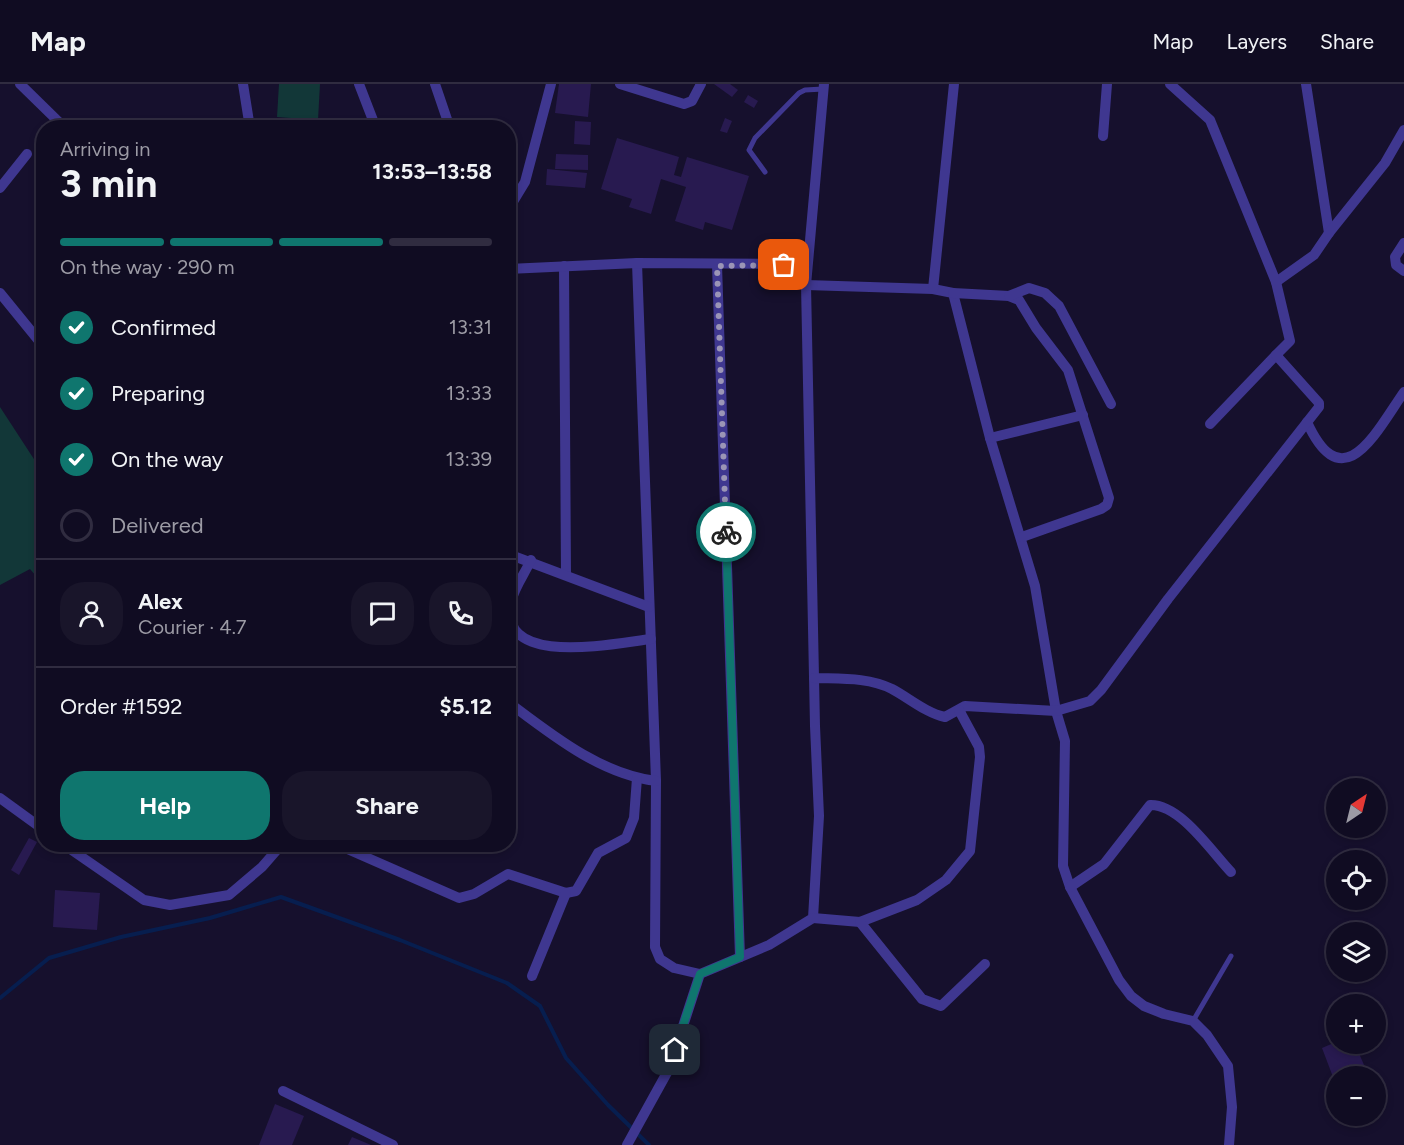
<!DOCTYPE html>
<meta charset="utf-8">
<style>
:root{--surface:#100c22;--page:#19152a;--text:#f1f3f6;--muted:#9c9ba5;--line:#302c40;--accent:#0f766e}
body{margin:0;font-family:Figtree,sans-serif;background:var(--page);color:var(--text);height:100vh;display:flex;flex-direction:column;font-size:22px;white-space:nowrap}
*{box-sizing:border-box;margin:0}
p{font-size:20px;color:var(--muted)}
.icon{flex:none;width:33px;height:33px;fill:none;stroke:currentColor;stroke-width:2;stroke-linecap:round;stroke-linejoin:round}
.map{position:relative;flex:1;overflow:hidden}
.side{position:absolute;left:36px;top:36px;width:480px;height:732px;display:flex;flex-direction:column;background:var(--surface);border-radius:24px;box-shadow:0 3px 9px #0003,0 0 0 2px var(--line)}
.side>*{flex:none}
.needle{width:39px;rotate:35deg}
.buttons{position:absolute;left:1326px;top:694px;display:grid;gap:12px}
.buttons a{display:grid;place-items:center;width:60px;height:60px;border-radius:50%;background:var(--surface);box-shadow:0 3px 9px #0003,0 0 0 2px var(--line);font-size:30px}
.pin{position:absolute;display:grid;place-items:center;width:51px;height:51px;color:#fff;margin:-26px;border-radius:12px;box-shadow:0 3px 9px #0006}
.courier{position:absolute;display:grid;place-items:center;width:60px;height:60px;margin:-30px;border:4px solid #0f766e;border-radius:50%;background:#fff;color:#222;box-shadow:0 2px 8px #0007}
.head em{font-style:normal;font-weight:700}
.head div{display:flex;flex-direction:column-reverse}
.head{display:flex;align-items:center;justify-content:space-between;height:102px;padding:0 24px}
h1{font-size:39px;font-weight:700;line-height:45px}
.bar{display:grid;grid-template-columns:repeat(4,1fr);gap:9px 6px;align-content:center;height:72px;padding:0 24px}
.bar i{height:8px;border-radius:4px;background:var(--line)}
.bar .on{background:var(--accent)}
.bar p{grid-column:span 4}
.line{display:flex;align-items:center;gap:15px;padding:0 24px;border-top:2px solid var(--line)}
.line div{flex:1}
.round{display:grid;place-items:center;flex:none;width:63px;height:63px;border-radius:24px;background:var(--page)}
ol{padding:0 24px;list-style:none}
li{display:flex;align-items:center;gap:18px;height:66px}
li p{margin-inline-start:auto}
li .icon{padding:6px;border-radius:50%;background:var(--accent);color:#fff;stroke-width:4}
li:last-child{color:var(--muted)}
li i{width:33px;height:33px;border:3px solid var(--line);border-radius:50%}
.action{display:flex;gap:12px;margin-top:auto;padding:12px 24px}
.action a{flex:1;height:69px;border-radius:24px;background:var(--accent);color:#fff;font-size:24px;font-weight:700;line-height:69px;text-align:center}
.action a+a{background:var(--page);color:var(--text)}
header{display:flex;align-items:center;gap:36px;box-sizing:border-box;height:84px;padding:0 30px;background:var(--surface);border-bottom:2px solid var(--line)}
header strong{font-size:28px}
nav{display:flex;gap:33px;margin-inline-start:auto;font-size:21px}
.map>svg:first-child{display:block}
.green{fill:#123738}
.lines{fill:none;stroke-linecap:round;stroke-linejoin:round}
.stream{stroke:#071e4f;stroke-width:4}
.building{fill:#281a50}
.service{stroke:#3f3790;stroke-width:5}
.minor{stroke:#3f3790;stroke-width:10}
.done{stroke:#9b95b6;stroke-width:6;stroke-dasharray:0 10.8}
.route{stroke:#0f766e;stroke-width:8}
</style>
<header>
<strong>Map</strong>
<nav><a>Map</a><a>Layers</a><a>Share</a></nav>
</header>
<div class="map">
<svg width="1404" height="1061" viewBox="0 0 1404 1061">
<rect width="100%" height="100%" fill="#16102d"/>
<g class="green">
<path d="M279,0H320L318,36L277,33Z"/>
<path d="M0,323L43,389V500L30,485L0,501Z"/>
</g>
<g class="lines">
<path class="stream" d="M0,914L49,874L121,853L210,834L281,813L400,856L507,899L540,922L566,974L608,1021L649,1061"/>
</g>
<g class="building">
<path d="M559,0H591L588,33L555,29Z"/>
<path d="M714,0H730L738,6L732,13Z"/>
<path d="M748,11L758,17L754,24L744,18Z"/>
<path d="M725,34L732,37L727,49L720,47Z"/>
<path d="M575,37L591,38L590,61L574,60Z"/>
<path d="M617,54L679,73L674,91L681,93L687,73L749,92L732,146L705,138L703,146L675,137L686,103L661,95L651,130L629,123L632,115L601,105Z"/>
<path d="M556,70L588,71V86L555,85Z"/>
<path d="M547,85L587,89L585,104L546,101Z"/>
<path d="M29,754L37,758L19,791L11,786Z"/>
<path d="M55,806L100,809L97,846L53,843Z"/>
<path d="M1336,958V960H1355L1364,981L1333,993L1322,964Z"/>
<path d="M275,1020L304,1032L292,1061H259Z"/>
<path d="M352,1053L371,1061H348Z"/>
</g>
<g class="lines">
<g class="service">
<path d="M765,88L749,66L755,54L799,9L805,6L823,5"/>
<path d="M1193,937L1231,872"/>
</g>
<g class="minor">
<path d="M20,0L65,44"/>
<path d="M243,0L250,44"/>
<path d="M359,0L376,44"/>
<path d="M435,0L450,44"/>
<path d="M620,0L684,20L692,17L701,0"/>
<path d="M1306,0L1329,149"/>
<path d="M1103,52L1107,0"/>
<path d="M0,104L27,70"/>
<path d="M508,126L525,98L551,0"/>
<path d="M1404,159L1395,173L1396,181L1404,187"/>
<path d="M637,179L656,697L655,863L660,875L674,884L700,890L769,861L813,834L819,732L815,642L806,201L824,0"/>
<path d="M717,181L740,873"/>
<path d="M564,182L566,491"/>
<path d="M508,185L637,179L806,180"/>
<path d="M1276,198L1314,171L1329,149L1385,79L1404,46"/>
<path d="M806,201L933,205L953,209L990,354L1035,502L1056,627L1065,657L1063,782L1070,803L1119,896L1131,912L1144,922L1164,930L1193,937L1207,951L1228,982L1232,1023L1229,1061"/>
<path d="M933,205L954,0"/>
<path d="M0,209L44,263"/>
<path d="M953,209L1009,212L1019,216L1036,244L1068,286L1109,414L1107,421L1101,425L1022,453"/>
<path d="M1009,212L1029,204L1045,209L1059,222L1111,320"/>
<path d="M1307,338C1343,417 1376,348 1404,308"/>
<path d="M1210,340L1276,271"/>
<path d="M990,354L1083,331"/>
<path d="M508,470L649,523"/>
<path d="M531,476C525,489 514,504 511,518C497,585 615,559 651,555"/>
<path d="M814,594C840,595 868,593 892,605C909,614 926,629 945,633L965,622L1056,627L1090,617L1101,606L1168,515L1319,323V319L1276,271L1290,257L1276,198L1210,36L1170,0"/>
<path d="M508,618C552,651 600,690 656,697"/>
<path d="M0,714L44,746"/>
<path d="M63,760L144,816L170,821L229,811L262,783L282,760"/>
<path d="M336,760L459,814L474,810L508,790L566,809L576,807L598,769L626,754L634,734L637,694"/>
<path d="M1070,803L1104,780L1150,721C1180,720 1211,767 1231,788"/>
<path d="M813,834L860,838L917,816L946,796L970,767L980,673L979,663L959,626"/>
<path d="M860,838L922,915L941,922L985,880"/>
<path d="M532,892L566,809"/>
<path d="M283,1007L393,1061"/>
<path d="M627,1061L669,985L700,890"/>
</g>
</g>
<g class="lines">
<path class="done" d="M726,448L717,182L784,181"/>
<path class="route" d="M675,966L700,890L740,873L726,448"/>
</g>
</svg>
<div class="buttons">
<a><svg class="needle" viewBox="-14 -14 28 28"><path d="M0-13l5 13h-10z" fill="#e53935"/><path d="M0 13l5-13h-10z" fill="#9c9ba5"/></svg></a>
<a><svg class="icon" aria-label="locate" viewBox="0 0 24 24"><circle cx="12" cy="12" r="6"/><path d="M12 2v4M12 18v4M2 12h4M18 12h4"/></svg></a>
<a><svg class="icon" aria-label="layers" viewBox="0 0 24 24"><path d="M12 4l9 5-9 5-9-5zM3 14l9 5 9-5"/></svg></a>
<a>+</a>
<a>−</a>
</div>
<div class="pin" style="left:784px;top:181px;background:#ea580c"><svg class="icon" aria-label="bag" viewBox="0 0 24 24"><path d="M5 8h14l-1 12H6zM9 8a3 3 0 0 1 6 0"/></svg></div>
<div class="pin" style="left:675px;top:966px;background:#1f2937"><svg class="icon" aria-label="home" viewBox="0 0 24 24"><path d="M3 11l9-7 9 7M6 9v11h12V9"/></svg></div>
<div class="courier" style="left:726px;top:448px"><svg class="icon" aria-label="bike" viewBox="0 0 24 24"><circle cx="6" cy="16" r="4"/><circle cx="18" cy="16" r="4"/><path d="M6 16l4-8h5l3 8M10 8l3 8H6M13 5h3"/></svg></div>
<section class="side">
<div class="head"><div><h1>3 min</h1><p>Arriving in</p></div><em>13:53–13:58</em></div>
<div class="bar"><i class="on"></i><i class="on"></i><i class="on"></i><i></i><p>On the way · 290 m</p></div>
<ol>
<li><svg class="icon" aria-label="check" viewBox="0 0 24 24"><path d="M5 12l5 5 9-10"/></svg>Confirmed<p>13:31</p></li>
<li><svg class="icon" aria-label="check" viewBox="0 0 24 24"><path d="M5 12l5 5 9-10"/></svg>Preparing<p>13:33</p></li>
<li><svg class="icon" aria-label="check" viewBox="0 0 24 24"><path d="M5 12l5 5 9-10"/></svg>On the way<p>13:39</p></li>
<li><i></i>Delivered</li>
</ol>
<div class="line" style="height:108px"><a class="round"><svg class="icon" aria-label="person" viewBox="0 0 24 24"><circle cx="12" cy="8" r="4"/><path d="M4 21q1-7 8-7t8 7"/></svg></a><div><b>Alex</b><p>Courier · 4.7</p></div><a class="round"><svg class="icon" aria-label="chat" viewBox="0 0 24 24"><path d="M4 5h16v11H9l-5 4z"/></svg></a><a class="round"><svg class="icon" aria-label="phone" viewBox="0 0 24 24"><path d="M5 4h4l2 5-3 2q2 4 5 5l2-3 5 2v4C11 20 4 13 5 4z"/></svg></a></div>
<div class="line" style="height:78px"><div>Order #1592</div><b>$5.12</b></div>
<div class="action"><a>Help</a><a>Share</a></div>
</section>
</div>
